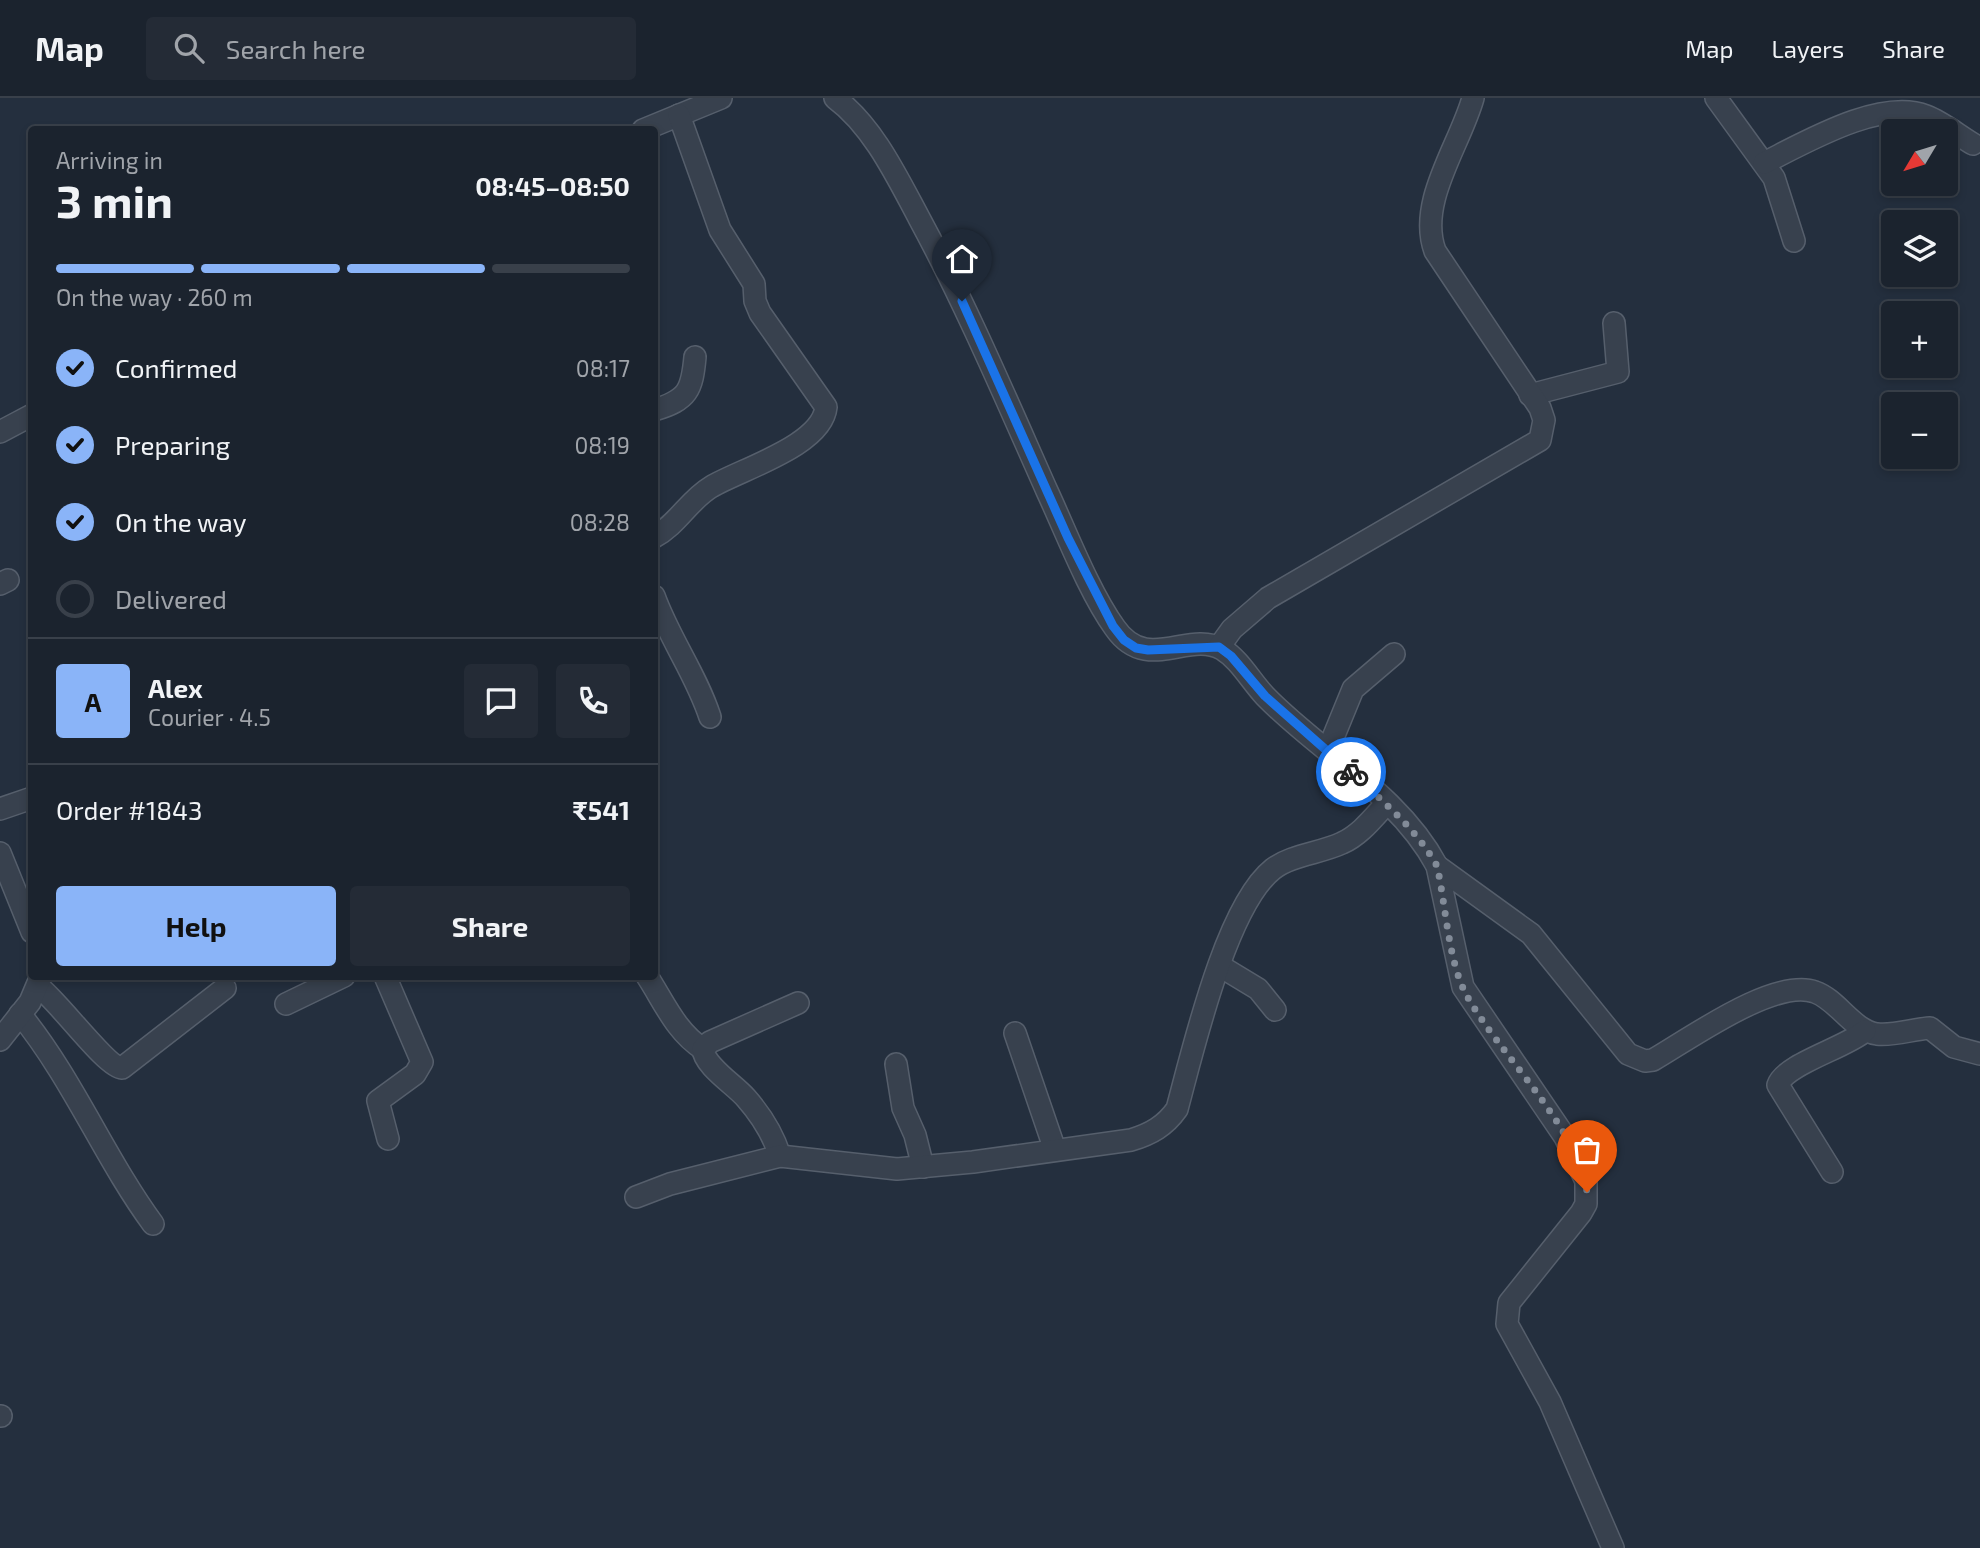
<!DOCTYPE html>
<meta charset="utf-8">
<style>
:root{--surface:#1b232e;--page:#242b36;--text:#f1f3f6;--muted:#a0a4aa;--line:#39404a;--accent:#8ab4f8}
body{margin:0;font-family:"Exo 2",sans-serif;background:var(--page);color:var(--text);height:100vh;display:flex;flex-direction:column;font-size:26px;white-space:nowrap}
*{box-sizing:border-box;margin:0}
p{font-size:23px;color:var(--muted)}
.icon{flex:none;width:38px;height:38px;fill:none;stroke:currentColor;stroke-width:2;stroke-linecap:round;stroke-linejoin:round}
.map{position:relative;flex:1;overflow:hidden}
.side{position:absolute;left:28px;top:28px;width:630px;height:854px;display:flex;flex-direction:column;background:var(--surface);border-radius:7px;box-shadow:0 4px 10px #0003,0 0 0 2px var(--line)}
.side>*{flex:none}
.needle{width:46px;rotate:232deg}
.fabs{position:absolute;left:1881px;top:21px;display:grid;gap:14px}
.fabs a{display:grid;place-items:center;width:77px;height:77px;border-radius:7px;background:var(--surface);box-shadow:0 4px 10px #0003,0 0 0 2px var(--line);font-size:35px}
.pin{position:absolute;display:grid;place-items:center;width:60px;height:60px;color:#fff;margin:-72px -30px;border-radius:50% 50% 50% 0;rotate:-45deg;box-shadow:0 0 7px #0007}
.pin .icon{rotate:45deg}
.courier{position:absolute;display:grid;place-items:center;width:70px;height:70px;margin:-35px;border:5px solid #1a73e8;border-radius:50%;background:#fff;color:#222;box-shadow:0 2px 9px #0007}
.overview em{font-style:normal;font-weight:700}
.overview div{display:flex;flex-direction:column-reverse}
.overview{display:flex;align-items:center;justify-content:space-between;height:119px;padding:0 28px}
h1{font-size:46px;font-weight:700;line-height:52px}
.bar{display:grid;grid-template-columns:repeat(4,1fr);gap:10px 7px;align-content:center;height:84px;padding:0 28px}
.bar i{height:9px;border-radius:5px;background:var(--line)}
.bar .selected{background:var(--accent)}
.bar p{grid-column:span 4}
.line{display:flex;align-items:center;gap:18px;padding:0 28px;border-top:2px solid var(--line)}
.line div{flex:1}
.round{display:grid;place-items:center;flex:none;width:74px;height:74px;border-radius:7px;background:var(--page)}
ol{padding:0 28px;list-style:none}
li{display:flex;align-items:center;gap:21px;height:77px}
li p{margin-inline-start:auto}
li .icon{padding:7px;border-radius:50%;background:var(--accent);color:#111;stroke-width:4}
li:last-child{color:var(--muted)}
li i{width:38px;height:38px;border:4px solid var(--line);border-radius:50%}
.action{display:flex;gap:14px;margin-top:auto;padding:14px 28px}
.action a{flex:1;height:80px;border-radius:7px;background:var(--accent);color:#111;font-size:28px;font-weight:700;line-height:80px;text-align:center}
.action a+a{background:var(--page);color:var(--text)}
header{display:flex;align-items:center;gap:42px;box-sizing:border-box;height:98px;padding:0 35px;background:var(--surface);border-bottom:2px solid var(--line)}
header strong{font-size:33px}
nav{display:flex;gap:38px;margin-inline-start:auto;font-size:24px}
.search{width:490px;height:63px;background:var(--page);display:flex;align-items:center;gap:18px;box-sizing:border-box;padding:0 24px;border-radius:7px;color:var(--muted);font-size:26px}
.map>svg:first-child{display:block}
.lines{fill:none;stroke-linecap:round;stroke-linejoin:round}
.minor-casing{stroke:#565f6c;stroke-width:24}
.minor{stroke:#38414e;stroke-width:21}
.done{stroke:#828b98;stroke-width:7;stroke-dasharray:0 12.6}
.route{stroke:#1a73e8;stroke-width:9}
</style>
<header>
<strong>Map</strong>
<div class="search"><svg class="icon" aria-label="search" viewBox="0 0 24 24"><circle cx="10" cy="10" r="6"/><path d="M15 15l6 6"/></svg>Search here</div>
<nav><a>Map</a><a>Layers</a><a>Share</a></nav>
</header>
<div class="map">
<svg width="1980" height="1450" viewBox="0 0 1980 1450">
<rect width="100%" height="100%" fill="#242f3e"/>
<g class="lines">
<defs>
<g id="minor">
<path d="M835,0C873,28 897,79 919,120C967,209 1006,301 1047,393C1066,434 1089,494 1115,530C1147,576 1188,532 1222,551C1240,562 1250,582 1265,598C1319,654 1399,696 1437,768L1463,889L1565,1039L1586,1083V1106L1581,1115L1509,1205L1507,1226L1550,1304L1613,1450"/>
<path d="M1716,0L1774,80L1794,143"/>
<path d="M643,32L721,0"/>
<path d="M1764,65C1806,44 1881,0 1926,18C1942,24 1958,37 1973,46"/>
<path d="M1530,297L1618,274L1614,225"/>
<path d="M654,312C688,302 692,292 695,259"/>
<path d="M0,334L32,317"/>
<path d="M654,439C677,427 689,402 711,389C741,371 822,348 826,309L760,215L755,203L754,186L720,132L679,17"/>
<path d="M0,486L8,482"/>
<path d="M654,498C669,540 696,576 710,619"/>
<path d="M1219,549L1232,531L1268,500L1540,342L1544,322L1540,310L1435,153C1417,104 1460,47 1473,0"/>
<path d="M1328,652L1353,591L1394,556"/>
<path d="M0,711L32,700"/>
<path d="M0,755L32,834"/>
<path d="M1437,768L1531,836L1628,956L1645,963L1653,962C1688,942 1775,879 1815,894C1838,902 1852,932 1877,936C1894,938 1913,931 1930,930L1954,949L1980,956"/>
<path d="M1220,868L1258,891L1275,912"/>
<path d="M385,878L422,964L415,976L378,1003L388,1041"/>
<path d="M647,878C664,904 676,934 703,951"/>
<path d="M39,889C60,905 106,969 122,970L225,890"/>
<path d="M286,906L344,878"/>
<path d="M20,916C73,981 104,1059 153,1126"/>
<path d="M1015,935L1055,1052"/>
<path d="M0,942L30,904L41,878"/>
<path d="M896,966L903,1010L915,1037L923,1069"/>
<path d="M780,1058C773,1036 761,1017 746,1000C735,987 704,968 703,951L710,944L798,905"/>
<path d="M1832,1074L1778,987C1785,966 1845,950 1865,933"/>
<path d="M636,1099L670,1086L780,1058L897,1071L973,1064L1131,1042C1151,1036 1165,1028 1177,1011C1193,952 1226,808 1273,771C1291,757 1321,755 1342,745C1360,737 1373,720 1386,706"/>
<path d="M0,1318H1"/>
</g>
</defs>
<use href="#minor" class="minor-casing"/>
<use href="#minor" class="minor"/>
</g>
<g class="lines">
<path class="done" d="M1351,674C1382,703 1416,730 1437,768C1446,807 1448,864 1467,898C1500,957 1578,1029 1587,1094"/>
<path class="route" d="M962,203L1068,440L1113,528L1124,542L1136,550L1148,552L1219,549L1231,558L1265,598L1351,674"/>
</g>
</svg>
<div class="fabs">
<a><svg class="needle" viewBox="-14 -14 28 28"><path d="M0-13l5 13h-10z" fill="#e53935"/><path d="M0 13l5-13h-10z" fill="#a0a4aa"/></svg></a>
<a><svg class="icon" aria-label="layers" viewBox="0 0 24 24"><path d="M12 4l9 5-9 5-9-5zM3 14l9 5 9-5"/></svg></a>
<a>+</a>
<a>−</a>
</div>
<div class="pin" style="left:1587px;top:1094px;background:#ea580c"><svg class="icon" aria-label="bag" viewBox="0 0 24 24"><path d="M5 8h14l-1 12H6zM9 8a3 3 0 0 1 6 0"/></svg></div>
<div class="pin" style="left:962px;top:203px;background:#1f2937"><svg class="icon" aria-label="home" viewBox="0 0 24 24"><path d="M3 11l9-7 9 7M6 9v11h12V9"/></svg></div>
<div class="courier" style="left:1351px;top:674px"><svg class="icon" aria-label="bike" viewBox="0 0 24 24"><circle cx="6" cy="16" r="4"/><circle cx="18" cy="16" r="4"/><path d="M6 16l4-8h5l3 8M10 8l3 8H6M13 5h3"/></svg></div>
<section class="side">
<div class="overview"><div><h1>3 min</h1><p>Arriving in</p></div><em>08:45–08:50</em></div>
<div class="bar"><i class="selected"></i><i class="selected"></i><i class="selected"></i><i></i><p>On the way · 260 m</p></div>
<ol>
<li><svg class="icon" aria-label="check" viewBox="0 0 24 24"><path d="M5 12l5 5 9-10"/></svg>Confirmed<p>08:17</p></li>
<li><svg class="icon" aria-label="check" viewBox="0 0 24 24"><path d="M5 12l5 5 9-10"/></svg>Preparing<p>08:19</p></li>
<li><svg class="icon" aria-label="check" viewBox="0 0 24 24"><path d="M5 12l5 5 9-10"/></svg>On the way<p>08:28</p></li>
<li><i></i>Delivered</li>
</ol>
<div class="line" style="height:126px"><b class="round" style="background:var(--accent);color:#111">A</b><div><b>Alex</b><p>Courier · 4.5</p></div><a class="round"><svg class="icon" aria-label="chat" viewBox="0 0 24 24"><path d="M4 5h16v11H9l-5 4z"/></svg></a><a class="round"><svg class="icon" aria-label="phone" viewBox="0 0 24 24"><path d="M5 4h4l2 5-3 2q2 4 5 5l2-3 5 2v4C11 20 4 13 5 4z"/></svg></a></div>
<div class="line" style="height:91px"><div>Order #1843</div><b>₹541</b></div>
<div class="action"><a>Help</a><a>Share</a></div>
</section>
</div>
